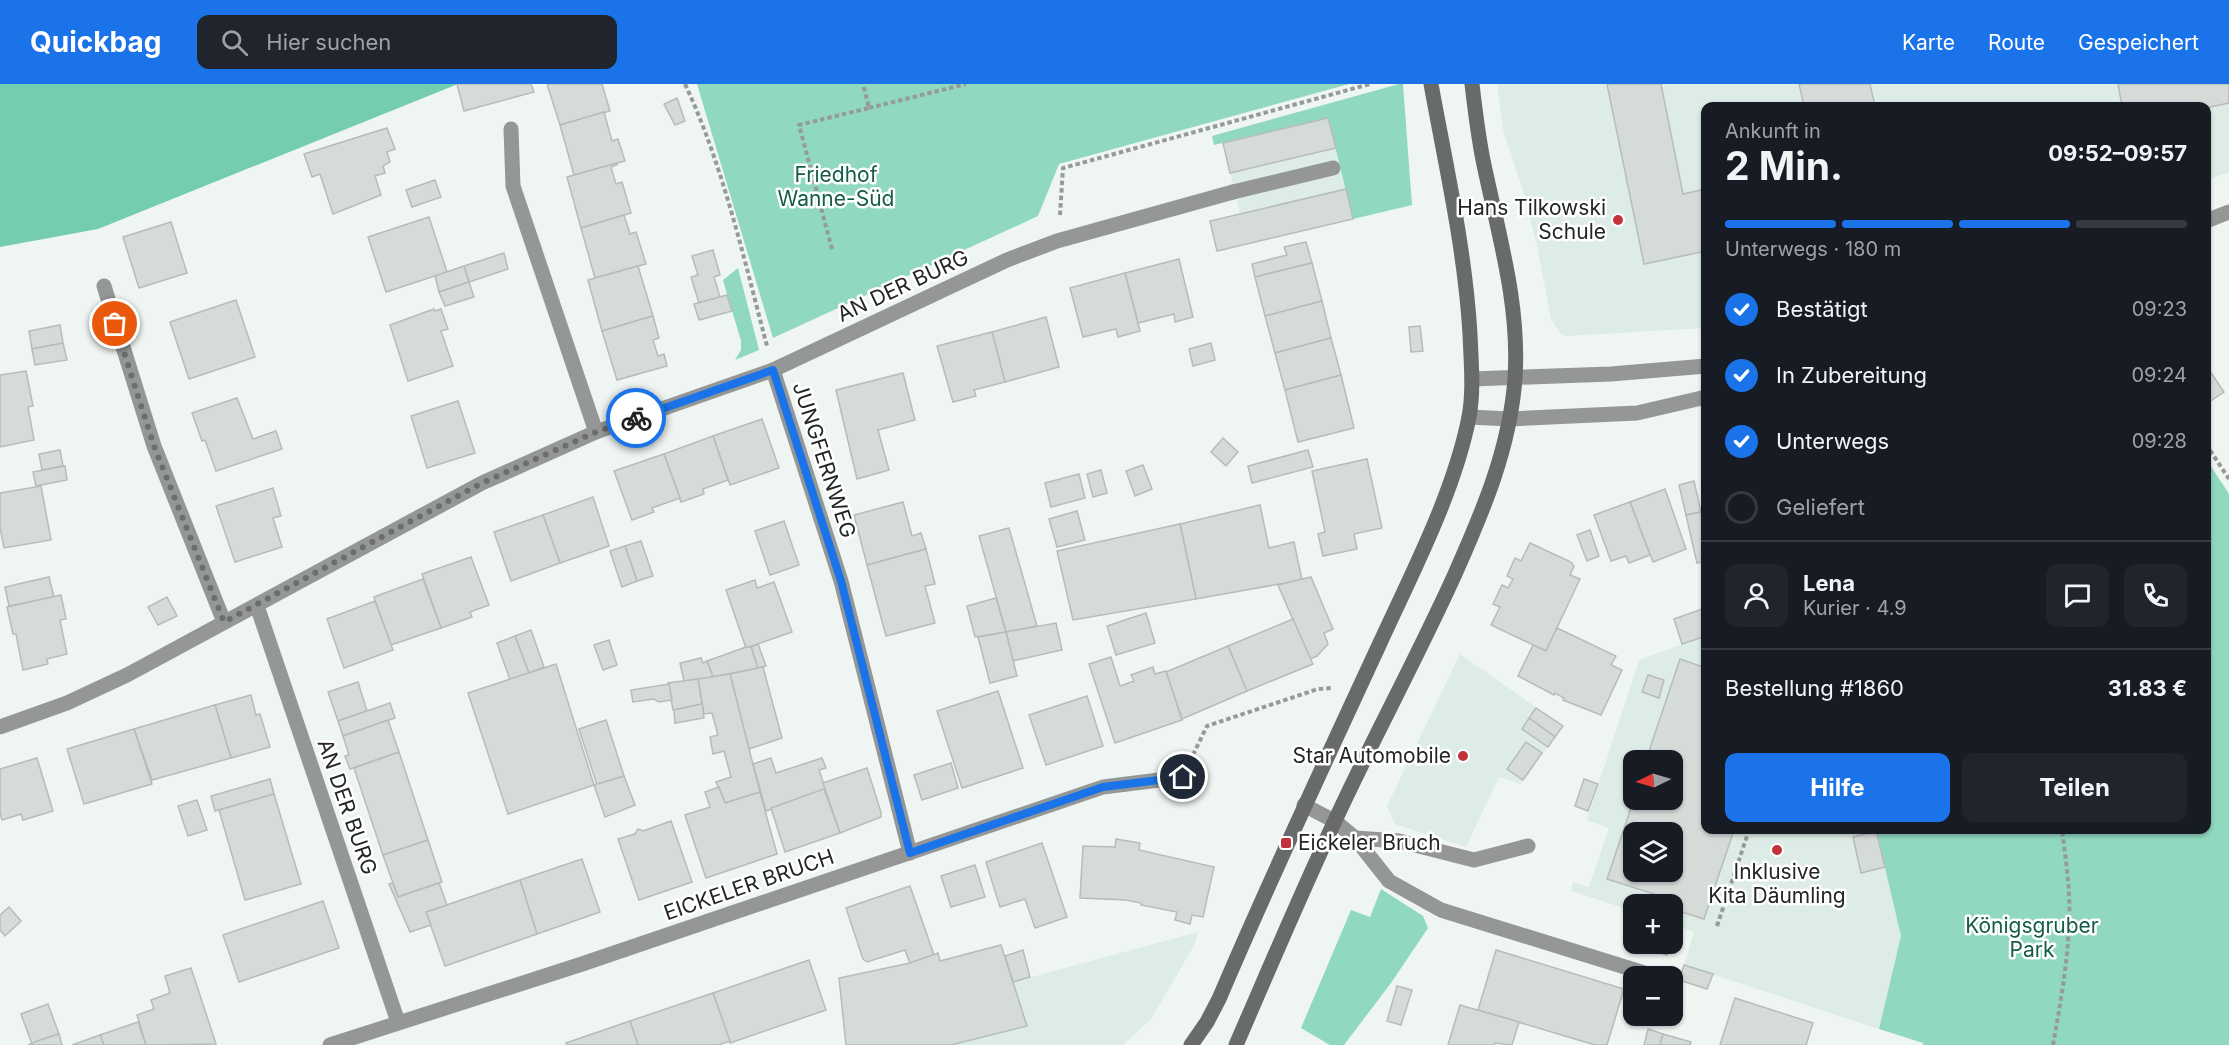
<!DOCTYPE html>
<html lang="de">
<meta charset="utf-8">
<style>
:root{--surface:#171b24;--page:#20242c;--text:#f1f3f6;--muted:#9ea1a6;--line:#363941;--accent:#1a73e8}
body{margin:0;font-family:Inter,sans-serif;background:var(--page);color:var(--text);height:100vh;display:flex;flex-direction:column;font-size:22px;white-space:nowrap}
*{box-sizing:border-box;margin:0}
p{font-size:20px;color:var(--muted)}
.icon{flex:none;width:33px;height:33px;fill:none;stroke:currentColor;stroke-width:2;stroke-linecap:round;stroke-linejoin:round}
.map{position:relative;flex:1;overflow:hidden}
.sheet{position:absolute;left:1701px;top:18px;width:510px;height:732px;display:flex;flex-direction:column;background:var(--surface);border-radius:12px;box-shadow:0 2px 4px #0004}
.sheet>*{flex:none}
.needle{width:39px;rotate:265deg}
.controls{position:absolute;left:1623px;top:666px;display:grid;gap:12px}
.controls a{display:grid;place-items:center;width:60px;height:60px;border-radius:12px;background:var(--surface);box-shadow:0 2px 4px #0004;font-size:30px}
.pin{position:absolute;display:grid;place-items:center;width:51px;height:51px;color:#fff;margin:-26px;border:3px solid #fff;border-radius:50%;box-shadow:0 2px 6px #0007}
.courier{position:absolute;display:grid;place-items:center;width:60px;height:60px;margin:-30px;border:4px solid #1a73e8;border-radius:50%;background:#fff;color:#222;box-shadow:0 2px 8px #0007}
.headline em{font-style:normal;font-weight:700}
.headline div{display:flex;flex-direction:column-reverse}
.headline{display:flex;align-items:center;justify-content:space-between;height:102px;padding:0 24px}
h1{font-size:39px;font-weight:700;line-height:45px}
.bar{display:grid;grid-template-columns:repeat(4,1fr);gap:9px 6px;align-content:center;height:72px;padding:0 24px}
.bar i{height:8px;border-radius:4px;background:var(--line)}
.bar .current{background:var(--accent)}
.bar p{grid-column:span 4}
.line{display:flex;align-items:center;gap:15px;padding:0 24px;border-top:2px solid var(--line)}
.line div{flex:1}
.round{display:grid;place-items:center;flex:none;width:63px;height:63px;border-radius:12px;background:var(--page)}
ol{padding:0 24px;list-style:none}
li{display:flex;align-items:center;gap:18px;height:66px}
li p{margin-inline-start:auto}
li .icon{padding:6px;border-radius:50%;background:var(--accent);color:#fff;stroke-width:4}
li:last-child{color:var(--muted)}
li i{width:33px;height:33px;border:3px solid var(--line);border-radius:50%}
.button{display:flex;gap:12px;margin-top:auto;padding:12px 24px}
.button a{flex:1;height:69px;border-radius:12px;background:var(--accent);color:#fff;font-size:24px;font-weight:700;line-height:69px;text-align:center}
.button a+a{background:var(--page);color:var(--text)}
header{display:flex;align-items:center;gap:36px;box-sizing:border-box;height:84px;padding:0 30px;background:var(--accent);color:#fff}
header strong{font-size:28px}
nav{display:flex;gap:33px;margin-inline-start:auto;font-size:21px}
.search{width:420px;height:54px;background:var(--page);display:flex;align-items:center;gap:15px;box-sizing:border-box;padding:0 21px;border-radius:12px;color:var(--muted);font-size:22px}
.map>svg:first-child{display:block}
.built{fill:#ddece6;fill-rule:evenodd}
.green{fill:#90d8c0}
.forest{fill:#74ccb1}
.building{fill:#d5dbd9;stroke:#b7bcba;stroke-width:1.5;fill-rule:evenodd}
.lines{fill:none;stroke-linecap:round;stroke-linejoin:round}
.path{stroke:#969a98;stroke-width:4;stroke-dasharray:4.5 3;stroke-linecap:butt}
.service{stroke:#949796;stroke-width:15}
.minor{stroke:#949796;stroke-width:15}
.secondary{stroke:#686b6a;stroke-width:15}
.done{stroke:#6b6e6d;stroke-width:6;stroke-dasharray:0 10.8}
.route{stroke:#1a73e8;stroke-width:8}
.poi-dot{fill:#c2323d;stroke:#fff;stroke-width:2}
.labels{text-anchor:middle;stroke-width:5;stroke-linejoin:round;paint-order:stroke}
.park-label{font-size:21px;fill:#165c4a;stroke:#fff}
.poi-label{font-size:21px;fill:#242625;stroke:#fff;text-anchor:end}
.street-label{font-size:21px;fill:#242625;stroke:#fff}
</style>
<header>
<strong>Quickbag</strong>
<div class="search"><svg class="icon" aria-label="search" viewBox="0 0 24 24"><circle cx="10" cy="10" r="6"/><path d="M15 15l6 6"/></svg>Hier suchen</div>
<nav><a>Karte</a><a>Route</a><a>Gespeichert</a></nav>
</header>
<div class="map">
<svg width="2229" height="961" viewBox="0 0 2229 961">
<rect width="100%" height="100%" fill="#eff5f3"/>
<g class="built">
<path d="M1497,0H2229V88L2207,96L2206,22H1706L1705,244L1566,252L1560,249L1551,235L1537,162L1524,110L1503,45Z"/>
<path d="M1328,34L1353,135L1217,167L1210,137L1240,130L1223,59Z"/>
<path d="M1705,552L1706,746H1876L1901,852L1879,945L1684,881L1694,848L1673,840L1672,820H1634L1633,827L1571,807L1573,798L1589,803L1609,744L1587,736L1639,576ZM1634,676H1672V716H1634ZM1634,748H1672V788H1634Z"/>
<path d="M1460,570L1563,642L1520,700L1499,693L1466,763L1395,740L1387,722Z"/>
<path d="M1198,848L1195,860L1151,935L1123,961H846L839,894L910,879L938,869L941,877L1001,861L1013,898Z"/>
</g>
<g class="green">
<path d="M697,0H1349L1059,80L1038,132L773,254Z"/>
<path d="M1399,0H1403L1412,121L1353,135L1328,34L1214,61L1212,52Z"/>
<path d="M738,184L759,266L735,276L741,266V257L723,196Z"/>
<path d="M2207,376L2229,410V961H1923V959L1879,945L1901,852L1876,746H2206Z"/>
<path d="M1381,805L1423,832L1428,844L1391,899L1344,961H1330L1301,944L1351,826L1370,833Z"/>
</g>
<path class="forest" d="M0,0H458L98,145L0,163Z"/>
<g class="building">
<path d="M457,0H531L534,8L464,27Z"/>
<path d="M547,0H602L610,27L560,41Z"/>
<path d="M1607,0H1661L1683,110L1706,105V167L1644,180Z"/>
<path d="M1799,0H1870L1875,22H1804Z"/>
<path d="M2118,0H2229V19L2206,24L2122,22Z"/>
<path d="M677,14L685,37L675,41L664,20Z"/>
<path d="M604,28L612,57L618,55L625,77L574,91L560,41Z"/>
<path d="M1328,34L1336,64L1230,89L1223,59Z"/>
<path d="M387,44L395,65L387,68L390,78L383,82L385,89L375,92L381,111L333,130L320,90L312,93L304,70Z"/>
<path d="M617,79V81L611,83L616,100L622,98L631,129L581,144L567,93Z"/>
<path d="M435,96L441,113L412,123L406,106Z"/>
<path d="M1346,105L1353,135L1217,167L1210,137Z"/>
<path d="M624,131L630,150L636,148L646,180L595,194L581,144Z"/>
<path d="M429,133L447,188L386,208L368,153Z"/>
<path d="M171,138L187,189L139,204L123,153Z"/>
<path d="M1306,158L1312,179L1255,193L1252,180L1287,171L1284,163Z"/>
<path d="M713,166L720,191L714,193L720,213L699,219L691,193L698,191L692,172Z"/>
<path d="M504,169L508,185L469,198L464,182Z"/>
<path d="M1179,175L1193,233L1175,238L1174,230L1138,239L1125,189Z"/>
<path d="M1312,179L1322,217L1265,232L1255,193Z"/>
<path d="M464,182L469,198L439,208L435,192Z"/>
<path d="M638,182L653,232L602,247L588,196Z"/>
<path d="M1125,189L1140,247L1118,253L1116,245L1083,253L1070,204Z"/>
<path d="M469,198L474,213L445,222L439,208Z"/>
<path d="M727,211L732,227L699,236L694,220Z"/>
<path d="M236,216L255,273L189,295L170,238Z"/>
<path d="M1322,217L1331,254L1275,269L1265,232Z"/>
<path d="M434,225L435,227L441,225L448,245L441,247L453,282L408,297L390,241Z"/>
<path d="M653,232L659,254L653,256L658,272L664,270L667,282L617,296L602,247Z"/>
<path d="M1046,233L1059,283L1005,298L992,248Z"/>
<path d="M60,241L63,259L32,265L29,247Z"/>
<path d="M1420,242L1423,267L1411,268L1409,243Z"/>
<path d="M992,248L1005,298L974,306L976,312L953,318L937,262Z"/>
<path d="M1331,254L1341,291L1285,306L1275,269Z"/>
<path d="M63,259L67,276L35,281L32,265Z"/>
<path d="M1211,259L1215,276L1193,282L1189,265Z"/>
<path d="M2206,281L2224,308L2209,318L2206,313Z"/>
<path d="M26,287L33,322L28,323L34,356L0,363V291Z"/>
<path d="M903,289L915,336L878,346L889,386L857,395L836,306Z"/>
<path d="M1341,291L1354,344L1298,358L1285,306Z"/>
<path d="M237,314L253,355L276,347L282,365L216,387L205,356L202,357L192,329Z"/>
<path d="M458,317L475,369L427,384L411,332Z"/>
<path d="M762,335L779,384L730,401L713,352Z"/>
<path d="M713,352L728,396L703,405L704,410L681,418L664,370Z"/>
<path d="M1223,354L1238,368L1226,382L1211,368Z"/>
<path d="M60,366L63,382L42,386L39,370Z"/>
<path d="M1308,366L1313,383L1252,399L1248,382Z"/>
<path d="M664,370L680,414L652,424L654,428L632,436L614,387Z"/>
<path d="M1367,375L1382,444L1354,450L1357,465L1323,472L1318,450L1325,448L1312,387Z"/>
<path d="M1143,381L1152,405L1135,412L1126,387Z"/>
<path d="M65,382L67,396L36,402L33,388Z"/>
<path d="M1101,386L1107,409L1093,413L1087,390Z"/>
<path d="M1079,390L1085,414L1051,423L1045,399Z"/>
<path d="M1694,397L1701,428L1686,431L1679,401Z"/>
<path d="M41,402L51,456L4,464L0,443V409Z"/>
<path d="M273,404L281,432L273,434L282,463L235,478L216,422Z"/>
<path d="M1665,405L1686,465L1653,478L1630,418Z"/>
<path d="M593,413L609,462L560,479L543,431Z"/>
<path d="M903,418L912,452L921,449L926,465L867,481L854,431Z"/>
<path d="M1630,418L1650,471L1629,479L1626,472L1611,477L1594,431Z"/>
<path d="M1260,421L1269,464L1294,458L1302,496L1196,515L1180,440Z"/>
<path d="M1077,427L1085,456L1057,463L1049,435Z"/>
<path d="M1701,428L1706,445V477L1697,479L1686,431Z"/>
<path d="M543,431L560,479L511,497L494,448Z"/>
<path d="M784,437L799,481L770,491L755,447Z"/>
<path d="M1180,440L1196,515L1073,536L1057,467Z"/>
<path d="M1009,444L1037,542L1006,548L979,452Z"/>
<path d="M1590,446L1599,472L1587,477L1577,451Z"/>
<path d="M641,457L653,492L637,497L625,462Z"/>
<path d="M1530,459L1571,478L1574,482L1570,491L1580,495L1546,567L1491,541L1500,523L1493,520L1502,501L1508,504L1513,495L1507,492L1515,474L1521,477Z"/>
<path d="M625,462L637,497L622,503L610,467Z"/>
<path d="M926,465L935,500L925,502L935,539L886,552L867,481Z"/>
<path d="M471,473L489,521L470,528L472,533L441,544L422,490Z"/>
<path d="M49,493L54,513L9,522L5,503Z"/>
<path d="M1311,493L1333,545L1324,549L1328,560L1317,572L1310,575L1278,501Z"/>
<path d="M423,495L441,544L391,561L374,513Z"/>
<path d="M755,496L757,504L774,498L792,548L746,564L726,506Z"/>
<path d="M61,511L66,535L60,536L67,570L47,575L48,580L23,586L16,550H13L7,523Z"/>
<path d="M167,513L177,532L158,541L148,523Z"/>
<path d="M996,514L1006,548L975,553L967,522Z"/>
<path d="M375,517L393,566L344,584L327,535Z"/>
<path d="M1705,524L1706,552L1682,560L1674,535Z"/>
<path d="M1146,529L1155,559L1116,571L1107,542Z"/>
<path d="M1293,535L1313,580L1247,607L1228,562Z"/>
<path d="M1056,539L1062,566L1013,577L1006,548Z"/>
<path d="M1557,544L1616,572L1611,581L1622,586L1601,631L1563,616L1564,614L1555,609L1554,611L1518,592L1533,561L1546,567Z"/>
<path d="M531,546L544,583L529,589L515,552Z"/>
<path d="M1006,548L1017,592L990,599L978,553Z"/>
<path d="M515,552L529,589L510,596L497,559Z"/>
<path d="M609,556L617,581L603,586L594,561Z"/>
<path d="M758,560L766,582L758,584L751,563Z"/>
<path d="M1228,562L1247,607L1182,635L1166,588Z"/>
<path d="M746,563H751L758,584L713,593L707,577Z"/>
<path d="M1111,573L1120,602L1134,597L1131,591L1153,583L1155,590L1166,587L1182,636L1115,659L1089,580Z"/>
<path d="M701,574L703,579L707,577L713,593L684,597L680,579Z"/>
<path d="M1680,575L1706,584V746H1734L1704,835L1672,825V820H1657L1660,812L1607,795L1634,715L1672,716V676H1646ZM1634,748H1672V788H1634Z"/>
<path d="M556,580L594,701L508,730L468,609Z"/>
<path d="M763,583L782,654L749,665L730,590Z"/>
<path d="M730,590L760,708L725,719L716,698L731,693L724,667L713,670L710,653L718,651L712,629L704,630L698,595Z"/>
<path d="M1648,591L1664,596L1659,614L1642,608Z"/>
<path d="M698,595L702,620L673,626L668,599Z"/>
<path d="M358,598L367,627L338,637L328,608Z"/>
<path d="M669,600L672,616L659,618L654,615L633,618L631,606Z"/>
<path d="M998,607L1023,684L962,704L937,627Z"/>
<path d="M251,611L256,631L260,630L270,663L231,674L215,621Z"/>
<path d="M1087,612L1103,662L1046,681L1029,631Z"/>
<path d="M390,619L395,634L343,652L338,637Z"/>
<path d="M702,620L704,634L675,639L674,626Z"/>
<path d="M215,621L231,674L152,696L134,645Z"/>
<path d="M1536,624L1563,642L1555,653L1529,634Z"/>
<path d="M1529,634L1555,653L1548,663L1522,645Z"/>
<path d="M388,636L399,668L350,685L345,672L349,671L343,652Z"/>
<path d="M606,636L624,692L597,701L579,645Z"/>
<path d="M134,645L152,700L84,720L67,665Z"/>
<path d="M1526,658L1542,669L1523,696L1507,685Z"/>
<path d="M399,668L428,756L383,771L354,684Z"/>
<path d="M37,674L53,727L23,736L21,730L2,736L0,729V685Z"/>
<path d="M771,674L776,689L822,674L826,684L819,686L826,706L766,727L753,680Z"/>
<path d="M951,679L958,704L922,716L914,691Z"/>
<path d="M867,684L881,728V733L840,749L823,699Z"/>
<path d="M624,692L635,721L605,733L594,701Z"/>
<path d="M270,695L274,710L215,727L211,712Z"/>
<path d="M1584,695L1598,700L1588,727L1575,722Z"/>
<path d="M719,703L725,719L760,708L777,770L706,794L685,731L710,723L705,708Z"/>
<path d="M824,705L840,749L785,768L771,724Z"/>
<path d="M274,710L301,800L245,816L219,726Z"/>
<path d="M197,716L207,746L188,752L178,722Z"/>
<path d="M671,737L692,798L639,816L618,755L635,750L638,745L643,747Z"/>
<path d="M1876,747L1885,783L1861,789L1853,753Z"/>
<path d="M1116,755L1140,759L1139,766L1214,783L1203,833L1192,831L1190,840L1175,836L1177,828L1141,821V819L1126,816L1080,814L1083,762L1115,763Z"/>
<path d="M428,756L442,798L398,813L383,771Z"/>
<path d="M1042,759L1067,833L1035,844L1025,815L1000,823L986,778Z"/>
<path d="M582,775L600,828L537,850L520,796Z"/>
<path d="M975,781L985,813L951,823L941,792Z"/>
<path d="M520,796L537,850L445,882L426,828Z"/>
<path d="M393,799L398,813L439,799L447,821L426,828L431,841L410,848L389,800Z"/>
<path d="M910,802L934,871L910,879L905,866L867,878L863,875L846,824Z"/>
<path d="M323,817L339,864L239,898L223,851Z"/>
<path d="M9,823L21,837L5,852L0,846V831Z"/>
<path d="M1640,860H1655L1653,866Z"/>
<path d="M1655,860H1671L1667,871L1653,866Z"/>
<path d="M1001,861L1027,942L951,961H846L839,894L910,879L938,869L940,877Z"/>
<path d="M1023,866L1030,893L1013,898L1005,872Z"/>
<path d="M1496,866L1624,905L1607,961H1595L1478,926Z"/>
<path d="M809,876L826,926L730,959L713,909Z"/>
<path d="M1684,881L1713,890L1707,905L1679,896Z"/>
<path d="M191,884L216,960L146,961L137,931L154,925L151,916L170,909L165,892Z"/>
<path d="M1397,902L1412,906L1401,941L1387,937Z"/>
<path d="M713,909L730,957L718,961H638L630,937Z"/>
<path d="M1735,914L1813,939L1806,961H1720Z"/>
<path d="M48,920L59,950L32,960L21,930Z"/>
<path d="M1460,921L1519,938L1512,961L1495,959L1494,961H1448Z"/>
<path d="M630,937L638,961H567L566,959Z"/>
<path d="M138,938L146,961H104L100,951Z"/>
<path d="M1648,945L1663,950L1660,961H1644Z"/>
<path d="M59,950L62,961H28L40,956Z"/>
<path d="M1663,950L1691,958L1690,961H1660Z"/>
<path d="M100,951L104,961H72Z"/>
</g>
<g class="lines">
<g class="path">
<path d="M685,0C723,81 744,175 767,262"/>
<path d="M869,24L966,0"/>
<path d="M1060,131L1063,84L1370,0"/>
<path d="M832,165L799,41L869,24L863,0"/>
<path d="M2206,360L2229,395"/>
<path d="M1193,671L1207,642L1318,605L1332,604"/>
<path d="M1717,842L1749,746"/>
<path d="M2053,961C2060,922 2067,882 2069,842C2071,810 2066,777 2062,746"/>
</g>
<g class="service">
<path d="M511,45L513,102L596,348"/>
<path d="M1233,108L1333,84"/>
<path d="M104,202L154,362L224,538"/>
<path d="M1304,721L1336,738L1355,754L1389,797L1441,826L1654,892"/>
<path d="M1355,754L1399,757L1474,776L1528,762"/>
</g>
<g class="minor">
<path d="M2206,137L2229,128"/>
<path d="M773,286L841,497L910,769"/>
<path d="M1472,295L1611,290L1706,282"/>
<path d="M1469,333L1510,335L1637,329L1706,313"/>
<path d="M257,522L398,938"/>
<path d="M0,643L67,619L127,591L482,399L596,348L773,286L1007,176L1057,157L1233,108"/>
<path d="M330,961L582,880L1103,703L1183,693"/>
</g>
<g class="secondary">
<path d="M1191,961L1207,938L1219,915C1270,795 1325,678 1380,559C1412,489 1454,409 1469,333C1474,306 1471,278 1470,250C1465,165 1446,83 1431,0"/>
<path d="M1236,961C1273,876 1309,790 1349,707C1384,634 1422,563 1455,490C1483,427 1510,364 1515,294C1520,220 1498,149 1483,76C1478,51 1475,26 1472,0"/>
</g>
</g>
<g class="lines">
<path class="done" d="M115,240L154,362L224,538L482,399L596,348L636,334"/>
<path class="route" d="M636,334L773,286L841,497L910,769L1103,703L1183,693"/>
</g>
<g class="poi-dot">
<circle cx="1618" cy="136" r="6"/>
<circle cx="1463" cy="672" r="6"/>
<rect x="1280" y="753" width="12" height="12" rx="3"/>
<circle cx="1777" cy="766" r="6"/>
</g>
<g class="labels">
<g class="park-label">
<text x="836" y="98">Friedhof<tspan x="836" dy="24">Wanne-Süd</tspan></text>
<text x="2032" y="849">Königsgruber<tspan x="2032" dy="24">Park</tspan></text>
</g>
<g class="poi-label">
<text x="1606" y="131">Hans Tilkowski<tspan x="1606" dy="24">Schule</tspan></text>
<text x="1451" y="679">Star Automobile</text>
<text x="1298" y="766" text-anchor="start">Eickeler Bruch</text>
<text x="1777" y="795" text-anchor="middle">Inklusive<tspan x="1777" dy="24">Kita Däumling</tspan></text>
</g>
<g class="street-label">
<text transform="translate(903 202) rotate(-25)" y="7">AN DER BURG</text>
<text transform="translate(824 376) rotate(72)" y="7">JUNGFERNWEG</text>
<text transform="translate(347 723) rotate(71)" y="7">AN DER BURG</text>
<text transform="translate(749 801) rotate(-19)" y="7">EICKELER BRUCH</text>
</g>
</g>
</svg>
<div class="controls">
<a><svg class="needle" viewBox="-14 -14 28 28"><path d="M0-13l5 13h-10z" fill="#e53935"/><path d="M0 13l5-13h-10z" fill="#9ea1a6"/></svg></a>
<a><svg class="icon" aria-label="layers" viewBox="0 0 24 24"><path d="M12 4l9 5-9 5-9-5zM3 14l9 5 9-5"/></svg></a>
<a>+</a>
<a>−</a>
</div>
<div class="pin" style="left:115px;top:240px;background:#ea580c"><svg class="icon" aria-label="bag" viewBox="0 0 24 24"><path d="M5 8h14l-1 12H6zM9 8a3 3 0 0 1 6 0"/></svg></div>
<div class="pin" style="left:1183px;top:693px;background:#1f2937"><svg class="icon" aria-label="home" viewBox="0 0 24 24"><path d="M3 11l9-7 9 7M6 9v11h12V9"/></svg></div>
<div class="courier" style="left:636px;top:334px"><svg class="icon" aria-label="bike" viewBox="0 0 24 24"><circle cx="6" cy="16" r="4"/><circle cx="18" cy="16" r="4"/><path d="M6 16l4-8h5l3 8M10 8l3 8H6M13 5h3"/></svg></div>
<section class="sheet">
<div class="headline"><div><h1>2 Min.</h1><p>Ankunft in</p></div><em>09:52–09:57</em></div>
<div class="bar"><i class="current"></i><i class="current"></i><i class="current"></i><i></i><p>Unterwegs · 180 m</p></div>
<ol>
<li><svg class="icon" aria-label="check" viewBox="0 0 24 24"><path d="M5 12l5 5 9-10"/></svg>Bestätigt<p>09:23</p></li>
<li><svg class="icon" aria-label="check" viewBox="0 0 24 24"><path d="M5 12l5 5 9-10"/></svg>In Zubereitung<p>09:24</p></li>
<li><svg class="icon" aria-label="check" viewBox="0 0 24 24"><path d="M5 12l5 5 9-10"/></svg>Unterwegs<p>09:28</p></li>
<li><i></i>Geliefert</li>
</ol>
<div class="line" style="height:108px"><a class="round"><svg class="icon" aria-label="person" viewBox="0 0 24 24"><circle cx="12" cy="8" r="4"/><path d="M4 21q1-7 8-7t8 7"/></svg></a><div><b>Lena</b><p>Kurier · 4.9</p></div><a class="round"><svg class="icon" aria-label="chat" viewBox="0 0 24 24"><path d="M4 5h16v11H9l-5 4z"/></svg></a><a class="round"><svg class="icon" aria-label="phone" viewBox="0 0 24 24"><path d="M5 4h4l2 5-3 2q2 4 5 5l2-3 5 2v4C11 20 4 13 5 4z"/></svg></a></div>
<div class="line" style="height:78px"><div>Bestellung #1860</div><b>31.83 €</b></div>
<div class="button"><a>Hilfe</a><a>Teilen</a></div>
</section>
</div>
